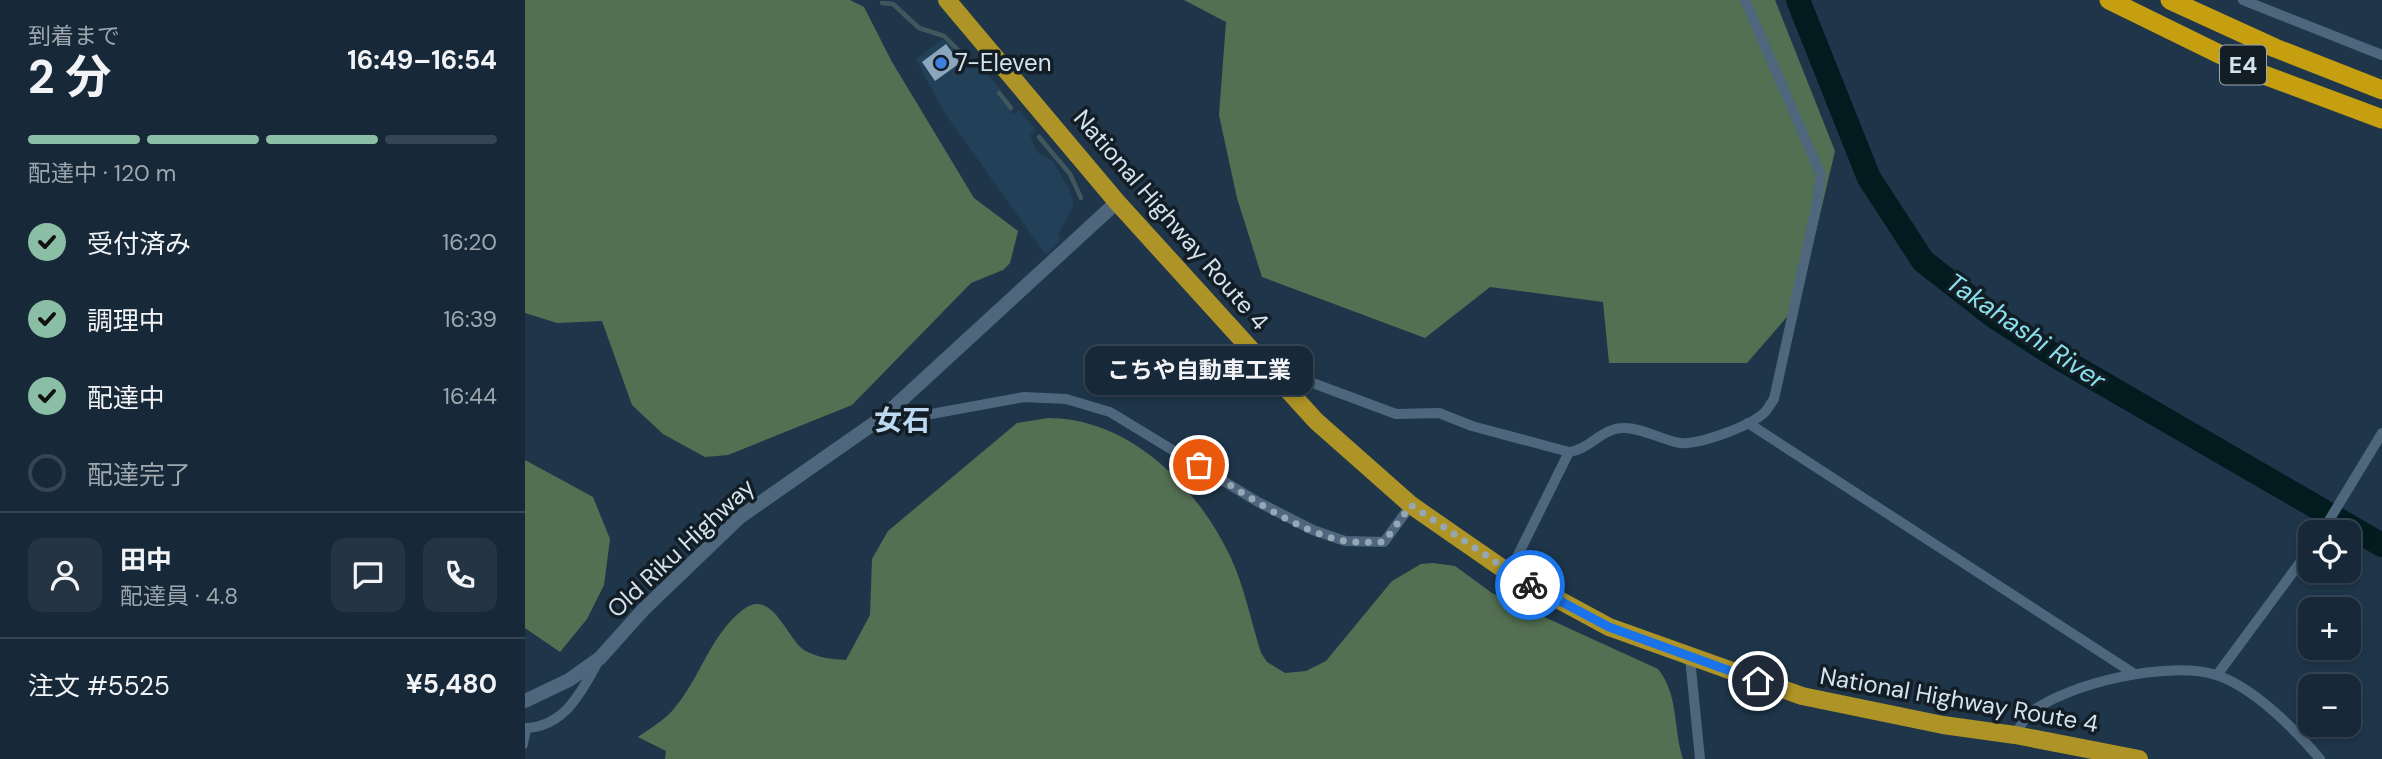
<!DOCTYPE html>
<html lang="ja">
<meta charset="utf-8">
<style>
:root{--surface:#172838;--page:#243443;--text:#f1f3f6;--muted:#9ea6ae;--line:#364453;--accent:#8abfa5}
body{margin:0;font-family:"DM Sans","Noto Sans JP",sans-serif;background:var(--page);color:var(--text);height:100vh;display:flex;flex-direction:column;font-size:26px;white-space:nowrap}
*{box-sizing:border-box;margin:0}
p{font-size:23px;color:var(--muted)}
.icon{flex:none;width:38px;height:38px;fill:none;stroke:currentColor;stroke-width:2;stroke-linecap:round;stroke-linejoin:round}
.map{position:relative;flex:1;overflow:hidden}
.panel{display:flex;flex-direction:column;background:var(--surface);width:525px}
.panel>*{flex:none}
.fabs{position:absolute;left:1773px;top:520px;display:grid;gap:14px}
.fabs a{display:grid;place-items:center;width:63px;height:63px;border-radius:14px;background:var(--surface);box-shadow:0 4px 10px #0003,0 0 0 2px var(--line);font-size:35px}
.pin{position:absolute;display:grid;place-items:center;width:60px;height:60px;color:#fff;margin:-30px;border:4px solid #fff;border-radius:50%;box-shadow:0 2px 7px #0007}
.courier{position:absolute;display:grid;place-items:center;width:70px;height:70px;margin:-35px;border:5px solid #1a73e8;border-radius:50%;background:#fff;color:#222;box-shadow:0 2px 9px #0007}
.bubble{position:absolute;height:49px;border-radius:14px;background:var(--surface);box-shadow:0 4px 10px #0003,0 0 0 2px var(--line);font-size:23px;font-weight:700;line-height:49px;text-align:center}
.head em{font-style:normal;font-weight:700}
.head div{display:flex;flex-direction:column-reverse}
.head{display:flex;align-items:center;justify-content:space-between;height:119px;padding:0 28px}
h1{font-size:46px;font-weight:700;line-height:52px}
.bar{display:grid;grid-template-columns:repeat(4,1fr);gap:10px 7px;align-content:center;height:84px;padding:0 28px}
.bar i{height:9px;border-radius:5px;background:var(--line)}
.bar .current{background:var(--accent)}
.bar p{grid-column:span 4}
.line{display:flex;align-items:center;gap:18px;padding:0 28px;border-top:2px solid var(--line)}
.line div{flex:1}
.round{display:grid;place-items:center;flex:none;width:74px;height:74px;border-radius:14px;background:var(--page)}
ol{padding:0 28px;list-style:none}
li{display:flex;align-items:center;gap:21px;height:77px}
li p{margin-inline-start:auto}
li .icon{padding:7px;border-radius:50%;background:var(--accent);color:#111;stroke-width:4}
li:last-child{color:var(--muted)}
li i{width:38px;height:38px;border:4px solid var(--line);border-radius:50%}
main{display:flex;flex:1;min-height:0}
.map>svg:first-child{display:block}
.built{fill:#224058}
.forest{fill:#547053}
.lines{fill:none;stroke-linecap:round;stroke-linejoin:round}
.stream{stroke:#40575d;stroke-width:4.5}
.river{stroke:#011b1f;stroke-width:24}
.building{fill:#8ba5bd}
.service{stroke:#4e677d;stroke-width:5}
.minor{stroke:#4e677d;stroke-width:10}
.tertiary{stroke:#4e677d;stroke-width:14}
.trunk{stroke:#ae9426;stroke-width:18}
.motorway{stroke:#c69f11;stroke-width:19}
.done{stroke:#95a6b5;stroke-width:7;stroke-dasharray:0 12.6}
.route{stroke:#1a73e8;stroke-width:9}
.shop-dot{fill:#3f7fe0;stroke:#131d26;stroke-width:2.5}
.labels{text-anchor:middle;stroke-width:7;stroke-linejoin:round;paint-order:stroke}
.shield{fill:#131d26;stroke:#9aa7b2;stroke-width:2}
.shield-label{font-size:23px;font-weight:bold;fill:#d4e2ee}
.poi-label{font-size:24px;fill:#d4e2ee;stroke:#131d26;text-anchor:start}
.street-label{font-size:24px;fill:#d4e2ee;stroke:#131d26}
.water-label{font-size:26px;font-style:italic;fill:#89e0eb;stroke:#131d26}
.quarter-label{font-size:28px;font-weight:bold;fill:#bdd8f1;stroke:#131d26}
</style>
<main>
<section class="panel">
<div class="head"><div><h1>2 分</h1><p>到着まで</p></div><em>16:49–16:54</em></div>
<div class="bar"><i class="current"></i><i class="current"></i><i class="current"></i><i></i><p>配達中 · 120 m</p></div>
<ol>
<li><svg class="icon" aria-label="check" viewBox="0 0 24 24"><path d="M5 12l5 5 9-10"/></svg>受付済み<p>16:20</p></li>
<li><svg class="icon" aria-label="check" viewBox="0 0 24 24"><path d="M5 12l5 5 9-10"/></svg>調理中<p>16:39</p></li>
<li><svg class="icon" aria-label="check" viewBox="0 0 24 24"><path d="M5 12l5 5 9-10"/></svg>配達中<p>16:44</p></li>
<li><i></i>配達完了</li>
</ol>
<div class="line" style="height:126px"><a class="round"><svg class="icon" aria-label="person" viewBox="0 0 24 24"><circle cx="12" cy="8" r="4"/><path d="M4 21q1-7 8-7t8 7"/></svg></a><div><b>田中</b><p>配達員 · 4.8</p></div><a class="round"><svg class="icon" aria-label="chat" viewBox="0 0 24 24"><path d="M4 5h16v11H9l-5 4z"/></svg></a><a class="round"><svg class="icon" aria-label="phone" viewBox="0 0 24 24"><path d="M5 4h4l2 5-3 2q2 4 5 5l2-3 5 2v4C11 20 4 13 5 4z"/></svg></a></div>
<div class="line" style="height:91px"><div>注文 #5525</div><b>¥5,480</b></div>
</section>
<div class="map">
<svg width="1857" height="759" viewBox="0 0 1857 759">
<rect width="100%" height="100%" fill="#1f364a"/>
<path class="built" d="M416,40L427,43L447,69L456,67L476,90L471,94L488,114L494,110L511,130L505,135L512,152L528,162L544,188L549,204L533,235L536,240L521,255L417,109L391,59Z"/>
<g class="forest">
<path d="M0,0H325L339,7L367,62L449,198L493,231L485,263L478,270L446,283L327,405L203,455L180,457L138,434L107,405L77,321L32,323L0,313Z"/>
<path d="M659,0H1250L1310,151L1274,303L1222,363H1084L1078,302L965,287L900,338L737,277L712,198L694,115L701,22Z"/>
<path d="M523,418C604,418 671,485 705,556C719,585 726,621 736,653L742,662L760,673L781,671L801,661L867,581L896,564L908,563L930,566L967,593L1133,669C1154,695 1148,729 1158,759H140L141,751L113,737C124,729 138,721 147,711C175,680 185,634 219,609C247,588 263,640 279,650C293,658 306,659 321,660L345,615L347,559L363,531L492,423Z"/>
<path d="M0,460L68,497L85,539L79,585L62,619L35,652L0,628Z"/>
</g>
<g class="lines">
<g class="stream">
<path d="M357,3L368,4L394,28L419,36L448,65"/>
<path d="M474,93L486,108"/>
<path d="M514,137L545,174L556,198"/>
</g>
<path class="river" d="M1273,0L1344,178L1398,261L1471,318L1529,355L1857,545"/>
</g>
<path class="building" d="M421,44L435,63L410,81L397,62Z"/>
<g class="lines">
<path class="service" d="M0,746L4,728"/>
<g class="minor">
<path d="M1718,0L1857,55"/>
<path d="M753,377L777,379L871,414L914,413L947,426L1044,452C1064,450 1077,428 1098,428C1115,427 1137,440 1155,443C1174,445 1226,426 1240,412C1243,409 1246,403 1249,399L1291,208L1296,175L1220,0"/>
<path d="M358,417L368,421L499,397L541,399L585,412L733,502L788,530L820,541L859,542L886,505"/>
<path d="M1223,423L1608,673"/>
<path d="M1797,532L1857,433"/>
<path d="M984,573L1044,452"/>
<path d="M1165,658L1175,759"/>
<path d="M1692,675L1785,549"/>
<path d="M0,728C40,727 57,691 74,660"/>
<path d="M1490,735C1494,728 1499,719 1505,713C1543,683 1644,660 1691,675C1727,686 1771,730 1795,759"/>
</g>
<path class="tertiary" d="M0,701L44,680L75,658L118,610L215,517L358,417L592,202"/>
<path class="trunk" d="M422,0L592,202L791,421L886,505L984,573L1084,627L1277,696L1418,725L1490,735L1614,759"/>
<g class="motorway">
<path d="M1584,0L1731,72L1857,119"/>
<path d="M1645,0L1750,48L1857,90"/>
</g>
</g>
<g class="lines">
<path class="done" d="M674,465C716,491 771,532 820,541C833,543 846,542 859,542L886,505L1005,585"/>
<path class="route" d="M1005,585L1084,627L1233,681"/>
</g>
<circle class="shop-dot" cx="416" cy="63" r="7"/>
<g class="labels">
<rect class="shield" x="1695" y="45.5" width="46" height="39" rx="5"/>
<g class="shield-label">
<text x="1718" y="73">E4</text>
</g>
<g class="poi-label">
<text x="430" y="71">7-Eleven</text>
</g>
<g class="street-label">
<text transform="translate(646 220) rotate(49)" y="8">National Highway Route 4</text>
<text transform="translate(156 548) rotate(-43)" y="8">Old Riku Highway</text>
<text transform="translate(1434 700) rotate(10)" y="8">National Highway Route 4</text>
</g>
<g class="water-label">
<text transform="translate(1501 331) rotate(34)" y="9">Takahashi River</text>
</g>
<g class="quarter-label">
<text x="377" y="430">女石</text>
</g>
</g>
</svg>
<div class="fabs">
<a><svg class="icon" aria-label="locate" viewBox="0 0 24 24"><circle cx="12" cy="12" r="6"/><path d="M12 2v4M12 18v4M2 12h4M18 12h4"/></svg></a>
<a>+</a>
<a>−</a>
</div>
<div class="pin" style="left:674px;top:465px;background:#ea580c"><svg class="icon" aria-label="bag" viewBox="0 0 24 24"><path d="M5 8h14l-1 12H6zM9 8a3 3 0 0 1 6 0"/></svg></div>
<div class="pin" style="left:1233px;top:681px;background:#1f2937"><svg class="icon" aria-label="home" viewBox="0 0 24 24"><path d="M3 11l9-7 9 7M6 9v11h12V9"/></svg></div>
<div class="courier" style="left:1005px;top:585px"><svg class="icon" aria-label="bike" viewBox="0 0 24 24"><circle cx="6" cy="16" r="4"/><circle cx="18" cy="16" r="4"/><path d="M6 16l4-8h5l3 8M10 8l3 8H6M13 5h3"/></svg></div>
<div class="bubble" style="left:560px;top:346px;width:228px">こちや自動車工業</div>
</div>
</main>
